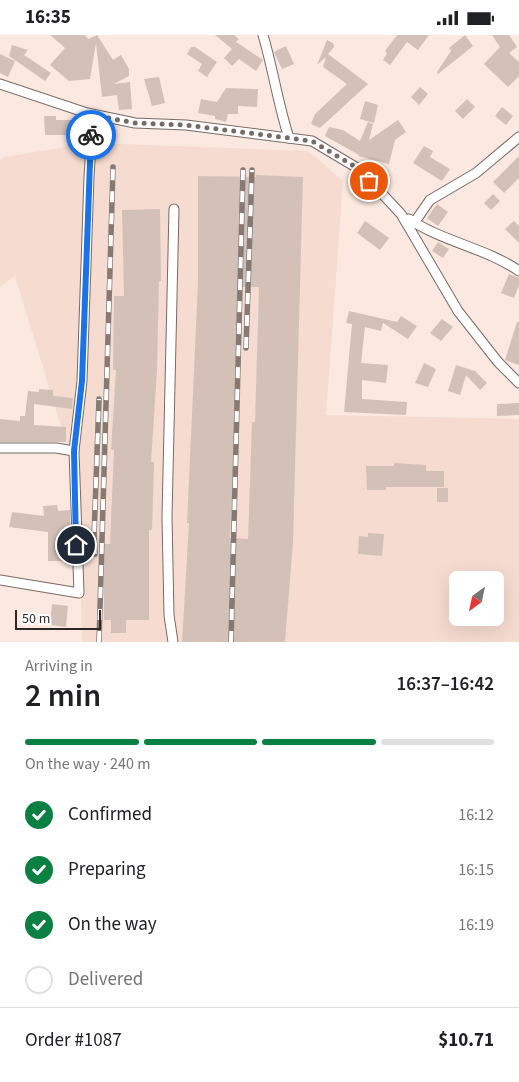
<!DOCTYPE html>
<meta charset="utf-8">
<style>
:root{--surface:#fff;--page:#f6f6f6;--text:#202124;--muted:#757577;--line:#e0e0e0;--accent:#0b8043}
body{margin:0;font-family:"Source Sans 3",sans-serif;background:var(--page);color:var(--text);height:100vh;display:flex;flex-direction:column;font-size:19px;white-space:nowrap}
*{box-sizing:border-box;margin:0}
p{font-size:16px;color:var(--muted)}
.icon{flex:none;width:28px;height:28px;fill:none;stroke:currentColor;stroke-width:2;stroke-linecap:round;stroke-linejoin:round}
.map{position:relative;height:607px;overflow:hidden}
.panel{display:flex;flex-direction:column;background:var(--surface);flex:1}
.panel>*{flex:none}
.needle{width:32px;rotate:213deg}
.tools{position:absolute;left:449px;top:536px;display:grid;gap:10px}
.tools a{display:grid;place-items:center;width:55px;height:55px;border-radius:8px;background:var(--surface);box-shadow:0 5px 20px #0002;font-size:25px}
.scale{position:absolute;left:15px;bottom:12px;width:86px;box-sizing:border-box;padding-left:5px;border:2px solid #2e2724;border-top:0;font-size:14px;line-height:18px;white-space:nowrap;color:#2e2724;-webkit-text-stroke:4px #fff;paint-order:stroke}
.pin{position:absolute;display:grid;place-items:center;width:42px;height:42px;color:#fff;margin:-21px;border:2px solid #fff;border-radius:50%;box-shadow:0 1px 5px #0007}
.courier{position:absolute;display:grid;place-items:center;width:50px;height:50px;margin:-25px;border:4px solid #1a73e8;border-radius:50%;background:#fff;color:#222;box-shadow:0 1px 6px #0007}
.head em{font-style:normal;font-weight:600}
.head div{display:flex;flex-direction:column-reverse}
.head{display:flex;align-items:center;justify-content:space-between;height:85px;padding:0 25px}
h1{font-size:32px;font-weight:600;line-height:38px}
.bar{display:grid;grid-template-columns:repeat(4,1fr);gap:8px 5px;align-content:center;height:60px;padding:0 25px}
.bar i{height:6px;border-radius:4px;background:var(--line)}
.bar .current{background:var(--accent)}
.bar p{grid-column:span 4}
.line{display:flex;align-items:center;gap:12px;padding:0 25px;border-top:1px solid var(--line)}
.line div{flex:1}
ol{padding:0 25px;list-style:none}
li{display:flex;align-items:center;gap:15px;height:55px}
li p{margin-inline-start:auto}
li .icon{padding:5px;border-radius:50%;background:var(--accent);color:#fff;stroke-width:4}
li:last-child{color:var(--muted)}
li i{width:28px;height:28px;border:2px solid var(--line);border-radius:50%}
.status{display:flex;justify-content:space-between;align-items:center;height:35px;padding:0 25px;background:var(--surface);direction:ltr}
.status svg{height:14px;fill:currentColor}
.map>svg:first-child{display:block}
.built{fill:#f6dbd0;fill-rule:evenodd}
.building{fill:#d3c1b8;fill-rule:evenodd}
.lines{fill:none;stroke-linecap:round;stroke-linejoin:round}
.minor-casing{stroke:#7a6a63;stroke-width:11}
.minor{stroke:#fff;stroke-width:9}
.rail-casing{stroke:#867a75;stroke-width:5.5}
.rail{stroke:#fff;stroke-width:4;stroke-dasharray:11;stroke-linecap:butt}
.done{stroke:#766b66;stroke-width:5;stroke-dasharray:0 9}
.route{stroke:#1a73e8;stroke-width:6}
</style>
<div class="status"><b>16:35</b><svg viewBox="0 0 49 12"><path d="M0 12V9h3v3zM5 12V6h3v6zM10 12V3h3v9zM15 12V0h3v12zM26 1h20v11H26zM47 4h2v5h-2z"/></svg></div>
<div class="map">
<svg width="519" height="607" viewBox="0 0 519 607">
<rect width="100%" height="100%" fill="#fbe8e0"/>
<path class="built" d="M90,108L308,116L343,146L326,380L519,384V607H82L78,447L15,241L0,252V126L5,122ZM458,545H495V582H458Z"/>
<g class="building">
<path d="M50,0H84L89,4L97,0L113,25L121,20L129,34V41L114,49L130,47L132,74L119,75L117,60L102,62L96,8L90,44L69,46L50,30L65,13Z"/>
<path d="M215,0H234L239,4L236,7L263,25L256,36L239,24L232,31L224,23L232,14Z"/>
<path d="M397,0H429L418,15L407,7L390,30L383,25L387,18L385,16Z"/>
<path d="M465,0L473,11L438,39L437,37L451,16L449,13Z"/>
<path d="M492,0H509L517,12L509,18L519,27V41L508,52L484,29L500,12Z"/>
<path d="M327,5L333,8L334,12L328,19L368,49L320,93L311,89L315,79L347,49L323,32L326,22L317,30Z"/>
<path d="M12,10L28,15L24,20L51,38L45,46L9,21Z"/>
<path d="M286,11L294,29L282,34L274,17Z"/>
<path d="M191,12H195L217,27L207,42L198,36L202,29L187,19Z"/>
<path d="M0,19L15,26L8,42L0,38Z"/>
<path d="M159,42L165,68L152,71L144,44Z"/>
<path d="M420,52L428,59L419,70L411,62Z"/>
<path d="M226,53L258,54L257,72L238,71V79H228L226,87L215,84V81L198,78L201,64L217,67Z"/>
<path d="M467,64L475,72L463,84L455,76Z"/>
<path d="M365,66L378,70L374,88L360,84Z"/>
<path d="M502,72L513,81L506,90L495,81Z"/>
<path d="M44,81H56V85H71V100H45Z"/>
<path d="M398,85L406,97L395,105L389,129L358,121L359,120L325,101L329,92L343,95L360,106L368,87L373,89L369,105Z"/>
<path d="M424,111L433,116L430,122L450,134L442,146L413,128Z"/>
<path d="M519,121V143L504,158L493,147Z"/>
<path d="M256,140L303,142L293,507L285,607H182L189,488H187L198,248V141L256,142ZM242,252H259L255,387H252L248,504L230,503Z"/>
<path d="M493,159L500,166L491,175L484,168Z"/>
<path d="M437,169L448,177L438,191L427,183Z"/>
<path d="M160,174L161,246H159L157,336L151,427H154L152,495H149V585H126V598H111V585H104V509H110L114,415H111L116,335H113L114,261H124L122,175Z"/>
<path d="M365,186L389,203L380,215L357,198Z"/>
<path d="M514,186L519,191V208L505,194Z"/>
<path d="M438,207L449,214L443,223L432,216Z"/>
<path d="M509,239L519,243V250L514,263L501,258Z"/>
<path d="M349,276L397,287L401,281L417,291L408,304L383,288L381,296L365,292L361,328L388,330L386,348L362,345V364L407,367L406,380L344,377L352,289L346,288Z"/>
<path d="M442,284L453,292L441,306L430,298Z"/>
<path d="M517,287H519V330L505,325Z"/>
<path d="M424,328L436,334L428,352L415,348Z"/>
<path d="M456,330L475,336L487,348L480,355L466,340L460,360L448,356Z"/>
<path d="M39,354L53,355V361L73,363L72,374L34,369V390L66,392V407H0V384L20,386V381H25L28,356L39,357Z"/>
<path d="M519,368V380L497,381V369Z"/>
<path d="M394,428L426,430V436H444V452H386V455H367L366,431H394Z"/>
<rect x="437" y="453" width="11" height="14"/>
<path d="M57,470L58,476L70,475V493H67V526H48V497L9,492L12,477L44,481L43,471Z"/>
<path d="M368,498L384,499L382,521L358,519L359,501L368,502Z"/>
<path d="M52,569L68,571L66,592L50,590Z"/>
</g>
<g class="lines">
<defs>
<g id="minor">
<path d="M263,0C273,34 278,69 289,103"/>
<path d="M0,49L87,78L135,88L186,90L312,106L359,134L401,179L458,276L498,327L519,348"/>
<path d="M409,184C443,207 486,213 519,236"/>
<path d="M414,188L430,165L476,138L519,102"/>
<path d="M0,413H56L74,416"/>
<path d="M0,545L79,558L74,416L82,346L89,142L93,80"/>
<path d="M173,607L169,580L167,482L174,174"/>
</g>
</defs>
<use href="#minor" class="minor-casing"/>
<use href="#minor" class="minor"/>
<defs>
<g id="rail">
<path d="M246,313L252,135"/>
<path d="M95,519L94,502L99,364"/>
<path d="M99,607L113,132"/>
<path d="M231,607L243,135"/>
</g>
</defs>
<use href="#rail" class="rail-casing"/>
<use href="#rail" class="rail"/>
</g>
<g class="lines">
<path class="done" d="M91,100L93,80L135,88L186,90L312,106L359,134L369,146"/>
<path class="route" d="M76,510L74,416L82,346L91,100"/>
</g>
</svg>
<div class="tools">
<a><svg class="needle" viewBox="-14 -14 28 28"><path d="M0-13l5 13h-10z" fill="#e53935"/><path d="M0 13l5-13h-10z" fill="#757577"/></svg></a>
</div>
<div class="scale">50 m</div>
<div class="pin" style="left:369px;top:146px;background:#ea580c"><svg class="icon" aria-label="bag" viewBox="0 0 24 24"><path d="M5 8h14l-1 12H6zM9 8a3 3 0 0 1 6 0"/></svg></div>
<div class="pin" style="left:76px;top:510px;background:#1f2937"><svg class="icon" aria-label="home" viewBox="0 0 24 24"><path d="M3 11l9-7 9 7M6 9v11h12V9"/></svg></div>
<div class="courier" style="left:91px;top:100px"><svg class="icon" aria-label="bike" viewBox="0 0 24 24"><circle cx="6" cy="16" r="4"/><circle cx="18" cy="16" r="4"/><path d="M6 16l4-8h5l3 8M10 8l3 8H6M13 5h3"/></svg></div>
</div>
<section class="panel">
<div class="head"><div><h1>2 min</h1><p>Arriving in</p></div><em>16:37–16:42</em></div>
<div class="bar"><i class="current"></i><i class="current"></i><i class="current"></i><i></i><p>On the way · 240 m</p></div>
<ol>
<li><svg class="icon" aria-label="check" viewBox="0 0 24 24"><path d="M5 12l5 5 9-10"/></svg>Confirmed<p>16:12</p></li>
<li><svg class="icon" aria-label="check" viewBox="0 0 24 24"><path d="M5 12l5 5 9-10"/></svg>Preparing<p>16:15</p></li>
<li><svg class="icon" aria-label="check" viewBox="0 0 24 24"><path d="M5 12l5 5 9-10"/></svg>On the way<p>16:19</p></li>
<li><i></i>Delivered</li>
</ol>
<div class="line" style="height:65px"><div>Order #1087</div><b>$10.71</b></div>
</section>
